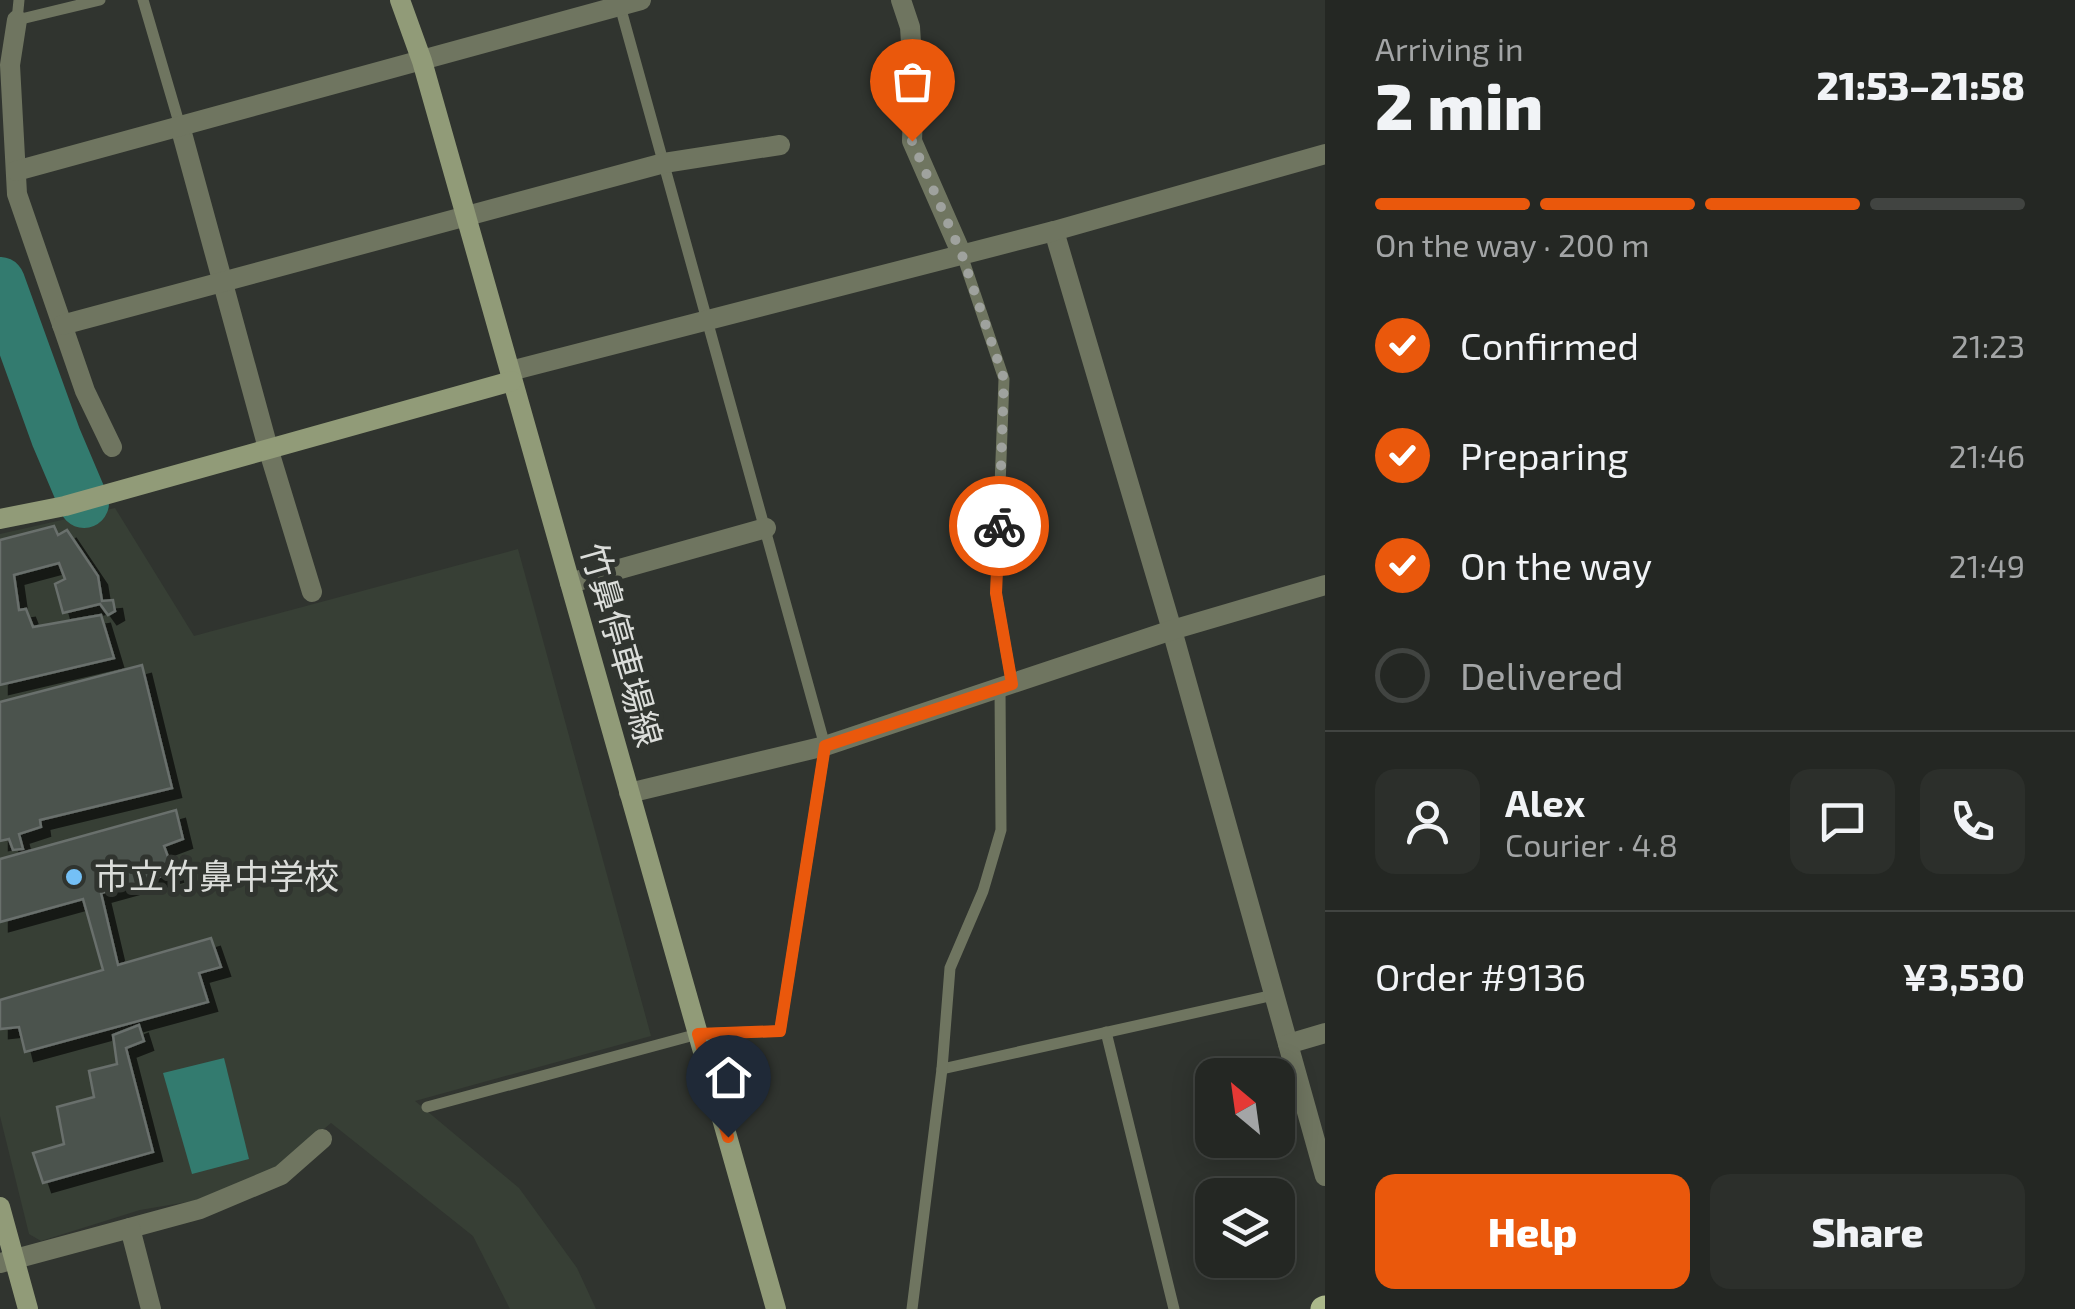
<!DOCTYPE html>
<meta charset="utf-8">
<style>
:root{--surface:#242723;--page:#2c2f2b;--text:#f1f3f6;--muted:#a3a5a6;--line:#414441;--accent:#ea580c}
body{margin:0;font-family:"Exo 2","Noto Sans JP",sans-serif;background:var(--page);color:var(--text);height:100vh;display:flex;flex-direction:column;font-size:38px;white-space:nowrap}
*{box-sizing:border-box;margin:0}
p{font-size:32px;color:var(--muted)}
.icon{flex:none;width:55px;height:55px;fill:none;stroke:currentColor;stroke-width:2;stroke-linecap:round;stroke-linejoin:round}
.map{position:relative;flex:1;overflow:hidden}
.panel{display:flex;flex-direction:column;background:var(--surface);width:750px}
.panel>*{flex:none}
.needle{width:65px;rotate:331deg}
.fabs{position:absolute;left:1195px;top:1058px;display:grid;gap:20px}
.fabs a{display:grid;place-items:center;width:100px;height:100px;border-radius:20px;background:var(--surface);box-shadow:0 5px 25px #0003,0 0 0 2px var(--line);font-size:50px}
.pin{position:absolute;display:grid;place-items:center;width:85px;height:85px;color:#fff;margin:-102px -42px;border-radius:50% 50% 50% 0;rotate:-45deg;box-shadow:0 0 10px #0007}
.pin .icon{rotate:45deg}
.courier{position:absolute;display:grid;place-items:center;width:100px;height:100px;margin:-50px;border:8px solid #ea580c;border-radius:50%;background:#fff;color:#222;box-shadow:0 2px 12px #0007}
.headline em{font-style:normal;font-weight:800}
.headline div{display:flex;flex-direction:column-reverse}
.headline{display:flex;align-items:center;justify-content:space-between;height:170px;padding:0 50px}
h1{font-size:65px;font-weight:800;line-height:75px}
.bar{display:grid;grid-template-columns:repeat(4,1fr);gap:15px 10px;align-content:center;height:120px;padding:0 50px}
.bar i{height:12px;border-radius:8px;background:var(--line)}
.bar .current{background:var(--accent)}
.bar p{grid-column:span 4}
.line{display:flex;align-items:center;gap:25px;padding:0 50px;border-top:2px solid var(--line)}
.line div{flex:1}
.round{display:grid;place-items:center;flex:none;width:105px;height:105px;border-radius:20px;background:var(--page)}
ol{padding:0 50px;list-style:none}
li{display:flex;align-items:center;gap:30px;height:110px}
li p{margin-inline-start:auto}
li .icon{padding:10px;border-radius:50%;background:var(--accent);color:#fff;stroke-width:4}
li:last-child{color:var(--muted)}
li i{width:55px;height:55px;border:5px solid var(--line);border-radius:50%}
.button{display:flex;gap:20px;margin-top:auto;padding:20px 50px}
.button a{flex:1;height:115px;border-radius:20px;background:var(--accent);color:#fff;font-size:40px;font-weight:800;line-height:115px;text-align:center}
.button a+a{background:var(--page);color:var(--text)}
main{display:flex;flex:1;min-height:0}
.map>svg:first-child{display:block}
.built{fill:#373f35}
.water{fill:#337b6f}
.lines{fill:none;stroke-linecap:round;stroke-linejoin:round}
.river{stroke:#337b6f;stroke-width:50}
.building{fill:#4c524e;stroke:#696f6c;stroke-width:2.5;filter:url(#shadow)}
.lane{stroke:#6f7560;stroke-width:11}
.street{stroke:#6f7560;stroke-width:20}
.secondary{stroke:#919b78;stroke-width:20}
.primary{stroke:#abb88a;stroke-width:25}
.done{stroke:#9fa29e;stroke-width:10;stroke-dasharray:0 18}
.route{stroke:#ea580c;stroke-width:12}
.poi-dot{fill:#74c0f6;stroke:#30342f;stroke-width:4}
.labels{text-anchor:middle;stroke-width:10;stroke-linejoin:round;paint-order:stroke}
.street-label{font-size:35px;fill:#dbddda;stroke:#30342f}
.poi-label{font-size:35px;fill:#dbddda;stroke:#30342f;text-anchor:start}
</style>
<main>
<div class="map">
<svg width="1325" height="1309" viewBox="0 0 1325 1309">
<defs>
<filter id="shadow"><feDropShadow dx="9" dy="9" stdDeviation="0" flood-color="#0009"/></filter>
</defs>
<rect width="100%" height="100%" fill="#30342f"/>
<path class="built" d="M115,508L194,636L518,549L651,1036L415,1101L519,1188L577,1268L596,1309H510L473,1236L331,1123L276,1169L193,1201L140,1210L41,1241L29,1234L0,1116V534Z"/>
<path class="water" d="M224,1058L249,1159L192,1174L163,1073Z"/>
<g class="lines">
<path class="river" d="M0,282L56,437L84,503"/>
</g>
<g class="building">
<path d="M54,526L58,535L67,530L98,576L102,601L113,600L115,611L108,615L100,604L63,613L55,584L65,579L59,563L14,575L19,610L26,609L33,627L101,615L114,658L0,685V540Z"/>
<path d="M142,665L172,788L40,820L41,827L19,834L23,849L13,850L9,839L0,841V702Z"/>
<path d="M176,810L183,839L164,846L174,873L101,893L118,965L211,938L221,967L199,973L208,1002L25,1052L19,1027L0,1029V1000L103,970L83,899L0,922V859Z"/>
<path d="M139,1025L144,1041L126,1048L153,1152L43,1183L33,1153L64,1144L57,1107L94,1097L89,1071L117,1064L113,1035Z"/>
</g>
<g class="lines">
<g class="lane">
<path d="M19,0L17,20L100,0"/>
<path d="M143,0L180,126"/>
<path d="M962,255L1004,379L996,593L1012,684"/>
<path d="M1106,1032L1174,1309"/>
<path d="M942,1069L1274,995"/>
<path d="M427,1107L698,1034L780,1031L825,746L620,6"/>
<path d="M912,1309L942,1069L950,968L983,891L1001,830L1000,688"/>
</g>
<g class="street">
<path d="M901,0L910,27L914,88L912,141L962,255"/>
<path d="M17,20L10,65L17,194L85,391L112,447"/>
<path d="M180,126L268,448L312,592"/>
<path d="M16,171L641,0"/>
<path d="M1054,231L1172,630L1325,1176"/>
<path d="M62,325L664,163L780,145"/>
<path d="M510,371L1054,231L1325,154"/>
<path d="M570,583L766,528"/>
<path d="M629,793L825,746L1172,630L1325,585"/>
<path d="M1288,1044L1325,1033"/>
<path d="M130,1228L200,1209L281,1175L322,1139"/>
<path d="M0,1263L130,1228L151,1309"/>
</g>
<g class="secondary">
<path d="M400,0L422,61L776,1309"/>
<path d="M0,519L65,506L512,381"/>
<path d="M0,1207L28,1309"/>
</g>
<path class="primary" d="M1323,1309L1325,1308"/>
</g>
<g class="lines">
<path class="done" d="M912,141L962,255L1004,379L999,526"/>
<path class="route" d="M728,1137L698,1034L780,1031L825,746L1012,684L996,593L999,526"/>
</g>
<circle class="poi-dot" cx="74" cy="877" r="10"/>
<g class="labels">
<g class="street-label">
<text transform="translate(621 645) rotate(74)" y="12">竹鼻停車場線</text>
</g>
<g class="poi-label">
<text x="94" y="889">市立竹鼻中学校</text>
</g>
</g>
</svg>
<div class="fabs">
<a><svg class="needle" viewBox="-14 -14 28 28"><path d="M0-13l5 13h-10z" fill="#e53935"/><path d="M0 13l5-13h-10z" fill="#a3a5a6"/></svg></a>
<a><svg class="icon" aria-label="layers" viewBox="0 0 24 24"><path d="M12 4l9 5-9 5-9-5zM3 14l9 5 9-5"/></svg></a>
</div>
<div class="pin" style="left:912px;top:141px;background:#ea580c"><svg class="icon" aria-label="bag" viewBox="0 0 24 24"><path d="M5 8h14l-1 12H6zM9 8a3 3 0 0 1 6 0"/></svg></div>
<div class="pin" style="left:728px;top:1137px;background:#1f2937"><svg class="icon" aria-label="home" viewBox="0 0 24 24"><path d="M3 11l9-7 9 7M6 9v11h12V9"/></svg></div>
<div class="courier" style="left:999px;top:526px"><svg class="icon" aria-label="bike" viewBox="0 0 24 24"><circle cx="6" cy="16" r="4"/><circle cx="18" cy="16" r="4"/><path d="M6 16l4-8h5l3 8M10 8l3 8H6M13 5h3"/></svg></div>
</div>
<section class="panel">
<div class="headline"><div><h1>2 min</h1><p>Arriving in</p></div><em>21:53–21:58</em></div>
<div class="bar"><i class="current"></i><i class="current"></i><i class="current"></i><i></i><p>On the way · 200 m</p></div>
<ol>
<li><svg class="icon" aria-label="check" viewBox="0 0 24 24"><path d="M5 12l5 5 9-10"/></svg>Confirmed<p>21:23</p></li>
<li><svg class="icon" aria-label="check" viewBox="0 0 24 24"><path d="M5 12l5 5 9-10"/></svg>Preparing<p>21:46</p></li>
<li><svg class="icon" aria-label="check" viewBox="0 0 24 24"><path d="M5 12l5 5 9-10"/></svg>On the way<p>21:49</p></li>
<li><i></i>Delivered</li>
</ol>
<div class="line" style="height:180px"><a class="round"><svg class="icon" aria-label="person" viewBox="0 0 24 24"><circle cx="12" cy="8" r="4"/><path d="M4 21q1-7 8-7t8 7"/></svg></a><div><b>Alex</b><p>Courier · 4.8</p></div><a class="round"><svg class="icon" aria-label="chat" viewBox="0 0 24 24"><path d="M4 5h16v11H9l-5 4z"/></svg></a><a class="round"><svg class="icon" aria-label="phone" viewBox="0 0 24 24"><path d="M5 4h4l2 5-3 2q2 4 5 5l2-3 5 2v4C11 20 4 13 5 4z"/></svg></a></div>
<div class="line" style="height:130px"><div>Order #9136</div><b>¥3,530</b></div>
<div class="button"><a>Help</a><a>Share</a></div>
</section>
</main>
